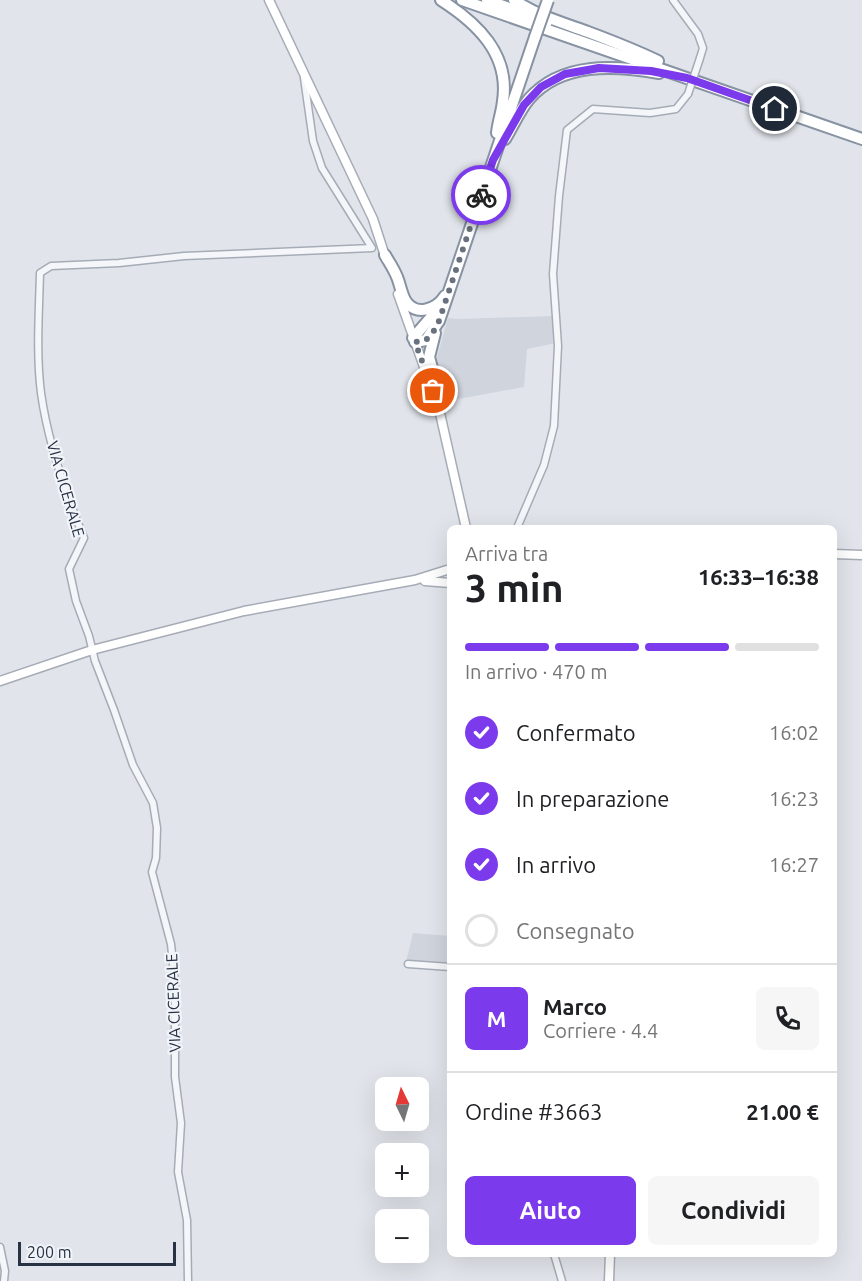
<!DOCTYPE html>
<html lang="it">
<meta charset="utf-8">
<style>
:root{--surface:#fff;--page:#f6f6f6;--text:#202124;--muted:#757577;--line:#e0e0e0;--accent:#7c3aed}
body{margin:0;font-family:Ubuntu,sans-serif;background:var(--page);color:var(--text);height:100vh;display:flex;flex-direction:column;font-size:22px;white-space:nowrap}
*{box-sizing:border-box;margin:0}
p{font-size:20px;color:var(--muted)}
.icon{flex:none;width:33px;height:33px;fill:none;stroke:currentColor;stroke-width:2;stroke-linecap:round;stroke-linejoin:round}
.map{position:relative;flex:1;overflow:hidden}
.drawer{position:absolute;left:447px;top:525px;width:390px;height:732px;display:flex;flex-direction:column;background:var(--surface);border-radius:9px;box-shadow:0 6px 24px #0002}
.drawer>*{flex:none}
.needle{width:39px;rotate:355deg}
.controls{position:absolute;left:375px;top:1077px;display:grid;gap:12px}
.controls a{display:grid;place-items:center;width:54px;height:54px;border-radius:9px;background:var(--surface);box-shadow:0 6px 24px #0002;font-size:30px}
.scale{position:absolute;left:18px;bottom:15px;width:158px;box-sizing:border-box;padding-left:6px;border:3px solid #283244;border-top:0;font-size:16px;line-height:21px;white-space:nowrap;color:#283244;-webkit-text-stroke:4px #f1f4f8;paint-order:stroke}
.pin{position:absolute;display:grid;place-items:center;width:51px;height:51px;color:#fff;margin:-26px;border:3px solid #fff;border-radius:50%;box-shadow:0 2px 6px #0007}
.courier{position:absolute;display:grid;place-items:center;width:60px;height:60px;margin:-30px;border:4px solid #7c3aed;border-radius:50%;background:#fff;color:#222;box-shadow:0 2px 8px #0007}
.headline em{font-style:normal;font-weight:700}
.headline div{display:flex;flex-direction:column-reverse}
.headline{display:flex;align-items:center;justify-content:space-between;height:102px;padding:0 18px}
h1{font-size:39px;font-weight:700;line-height:45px}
.bar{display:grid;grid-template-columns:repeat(4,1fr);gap:9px 6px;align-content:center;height:72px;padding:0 18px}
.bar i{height:8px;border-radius:4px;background:var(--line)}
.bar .active{background:var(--accent)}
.bar p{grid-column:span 4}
.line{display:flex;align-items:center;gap:15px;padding:0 18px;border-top:2px solid var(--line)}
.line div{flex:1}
.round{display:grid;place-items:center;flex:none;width:63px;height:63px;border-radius:9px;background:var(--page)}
ol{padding:0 18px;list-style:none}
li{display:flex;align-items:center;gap:18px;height:66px}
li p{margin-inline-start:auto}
li .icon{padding:6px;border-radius:50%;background:var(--accent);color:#fff;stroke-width:4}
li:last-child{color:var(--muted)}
li i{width:33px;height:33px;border:3px solid var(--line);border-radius:50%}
.button{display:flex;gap:12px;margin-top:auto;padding:12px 18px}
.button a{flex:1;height:69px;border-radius:9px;background:var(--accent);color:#fff;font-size:24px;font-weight:700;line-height:69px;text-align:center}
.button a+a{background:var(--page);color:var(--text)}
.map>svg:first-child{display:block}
.built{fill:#cfd4dd}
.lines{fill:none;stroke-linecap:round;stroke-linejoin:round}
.street-casing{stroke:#a6acb6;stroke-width:9}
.secondary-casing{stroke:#a6acb6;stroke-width:11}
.highway-casing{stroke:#8792a2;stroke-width:14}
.street{stroke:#f4f6f9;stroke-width:6}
.secondary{stroke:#fff;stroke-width:8}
.highway{stroke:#fff;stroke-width:10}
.street-bridge-casing{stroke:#a6acb6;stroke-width:9;stroke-linecap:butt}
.highway-bridge-casing{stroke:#8792a2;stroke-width:14;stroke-linecap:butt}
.street-bridge{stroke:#f4f6f9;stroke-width:6}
.highway-bridge{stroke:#fff;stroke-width:10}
.done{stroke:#69717e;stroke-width:6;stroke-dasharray:0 10.8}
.route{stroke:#7c3aed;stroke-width:8}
.labels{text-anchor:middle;stroke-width:4.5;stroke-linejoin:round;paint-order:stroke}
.street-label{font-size:16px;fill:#283244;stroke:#f1f4f8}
</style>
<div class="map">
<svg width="862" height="1281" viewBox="0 0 862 1281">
<rect width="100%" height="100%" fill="#e1e5eb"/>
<g class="built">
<path d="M553,316L556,343L527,349L524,387L442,402L434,368L448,318L459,319Z"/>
<path d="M413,933L450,936V965L406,962Z"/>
</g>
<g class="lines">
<defs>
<g id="street">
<path d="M673,0L698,34L703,48L700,58"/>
<path d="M517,528L544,465L554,426L558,346L553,274L559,196L567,130L593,109L650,113L676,109L688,94"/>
<path d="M408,964L450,967"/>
<path d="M0,1247L5,1271L4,1281"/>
<path d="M554,1254L562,1281"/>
<path d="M188,1281L187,1220L178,1172L181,1123L175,1077V984L171,944L152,872L156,858L157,828L153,803L133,765L114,710L95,661L89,636L76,601L69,569L84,538C65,492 48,443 41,393C36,354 39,312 40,273L51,266L119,263L184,256L372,248L322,168L313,141L304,78"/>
</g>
<g id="secondary">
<path d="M269,0L373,219L386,259"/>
<path d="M398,294L439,409L466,528"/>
<path d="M834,554L862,555"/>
<path d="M425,581L450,583"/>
<path d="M0,681L92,650L244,611L415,580L450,569"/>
<path d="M609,1281L610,1254"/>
</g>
<g id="highway">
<path d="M441,0C477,23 510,54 503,101C502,112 498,122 497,133"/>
<path d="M462,0L862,139"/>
<path d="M487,0L547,22"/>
<path d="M514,0C536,15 563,23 588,32C612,41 635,50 658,61"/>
<path d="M505,139C513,126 519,111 529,99C561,62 614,65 659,73"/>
<path d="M385,255C389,262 394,269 397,277C400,284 401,292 405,300C415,317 436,310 445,296"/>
<path d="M435,333L429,357L437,386L439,409"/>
<path d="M413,338L439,308"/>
<path d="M415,342L426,340L439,321L535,37"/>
</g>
</defs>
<use href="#street" class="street-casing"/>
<use href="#secondary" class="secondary-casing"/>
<use href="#highway" class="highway-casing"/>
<use href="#street" class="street"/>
<use href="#secondary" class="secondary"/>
<use href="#highway" class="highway"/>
<defs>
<path id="street-bridge" d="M688,94L700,58"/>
<path id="highway-bridge" d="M535,37L548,0"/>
</defs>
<use href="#street-bridge" class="street-bridge-casing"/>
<use href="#highway-bridge" class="highway-bridge-casing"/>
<use href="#street-bridge" class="street-bridge"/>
<use href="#highway-bridge" class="highway-bridge"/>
</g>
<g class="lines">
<path class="done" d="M433,391L415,342L426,340L437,327L481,195"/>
<path class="route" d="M481,195L493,160L524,105L541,87L565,74L599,68L651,71L687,78L775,109"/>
</g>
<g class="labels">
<g class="street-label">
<text transform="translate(66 489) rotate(74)" y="6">VIA CICERALE</text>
<text transform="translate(173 1003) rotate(-92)" y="6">VIA CICERALE</text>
</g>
</g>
</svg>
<div class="controls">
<a><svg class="needle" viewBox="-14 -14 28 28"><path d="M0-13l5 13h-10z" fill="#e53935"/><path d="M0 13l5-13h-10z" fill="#757577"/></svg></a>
<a>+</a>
<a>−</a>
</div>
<div class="scale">200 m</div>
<div class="pin" style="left:433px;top:391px;background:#ea580c"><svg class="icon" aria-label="bag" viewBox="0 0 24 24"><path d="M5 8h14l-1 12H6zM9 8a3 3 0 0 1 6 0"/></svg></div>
<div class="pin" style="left:775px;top:109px;background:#1f2937"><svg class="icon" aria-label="home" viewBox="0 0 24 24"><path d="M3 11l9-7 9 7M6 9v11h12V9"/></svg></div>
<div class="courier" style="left:481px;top:195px"><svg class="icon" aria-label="bike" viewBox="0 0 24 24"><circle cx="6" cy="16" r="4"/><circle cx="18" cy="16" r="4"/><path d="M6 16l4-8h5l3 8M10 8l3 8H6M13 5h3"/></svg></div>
<section class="drawer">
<div class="headline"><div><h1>3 min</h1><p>Arriva tra</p></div><em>16:33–16:38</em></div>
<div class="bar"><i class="active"></i><i class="active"></i><i class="active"></i><i></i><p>In arrivo · 470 m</p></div>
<ol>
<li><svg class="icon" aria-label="check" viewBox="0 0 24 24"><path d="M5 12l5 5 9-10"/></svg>Confermato<p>16:02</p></li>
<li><svg class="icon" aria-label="check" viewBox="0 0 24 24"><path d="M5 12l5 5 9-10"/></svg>In preparazione<p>16:23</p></li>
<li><svg class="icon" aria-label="check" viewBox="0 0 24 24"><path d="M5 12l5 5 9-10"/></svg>In arrivo<p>16:27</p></li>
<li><i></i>Consegnato</li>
</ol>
<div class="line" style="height:108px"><b class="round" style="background:var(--accent);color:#fff">M</b><div><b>Marco</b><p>Corriere · 4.4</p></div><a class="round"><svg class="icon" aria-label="phone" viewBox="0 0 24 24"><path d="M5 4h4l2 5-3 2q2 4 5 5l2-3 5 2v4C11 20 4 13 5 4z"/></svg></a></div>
<div class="line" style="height:78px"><div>Ordine #3663</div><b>21.00 €</b></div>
<div class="button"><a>Aiuto</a><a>Condividi</a></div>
</section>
</div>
